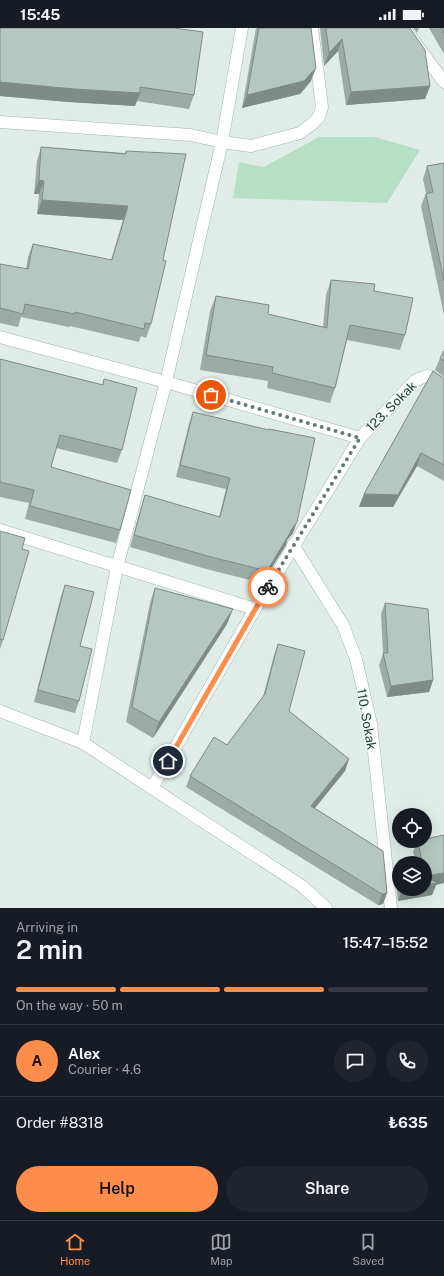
<!DOCTYPE html>
<meta charset="utf-8">
<style>
:root{--surface:#171b24;--page:#20242c;--text:#f1f3f6;--muted:#9ea1a6;--line:#363941;--accent:#fe8c4b}
body{margin:0;font-family:"Public Sans",sans-serif;background:var(--page);color:var(--text);height:100vh;display:flex;flex-direction:column;font-size:15px;white-space:nowrap}
*{box-sizing:border-box;margin:0}
p{font-size:13px;color:var(--muted)}
.icon{flex:none;width:22px;height:22px;fill:none;stroke:currentColor;stroke-width:2;stroke-linecap:round;stroke-linejoin:round}
.map{position:relative;height:880px;overflow:hidden}
.panel{display:flex;flex-direction:column;background:var(--surface);flex:1}
.panel>*{flex:none}
.controls{position:absolute;left:392px;top:780px;display:grid;gap:8px}
.controls a{display:grid;place-items:center;width:40px;height:40px;border-radius:50%;background:var(--surface);box-shadow:0 4px 16px #0002;font-size:20px}
.pin{position:absolute;display:grid;place-items:center;width:34px;height:34px;color:#fff;margin:-17px;border:2px solid #fff;border-radius:50%;box-shadow:0 1px 4px #0007}
.courier{position:absolute;display:grid;place-items:center;width:40px;height:40px;margin:-20px;border:3px solid #fe8c4b;border-radius:50%;background:#fff;color:#222;box-shadow:0 1px 5px #0007}
.overview em{font-style:normal;font-weight:600}
.overview div{display:flex;flex-direction:column-reverse}
.overview{display:flex;align-items:center;justify-content:space-between;height:68px;padding:0 16px}
h1{font-size:26px;font-weight:600;line-height:30px}
.bar{display:grid;grid-template-columns:repeat(4,1fr);gap:6px 4px;align-content:center;height:48px;padding:0 16px}
.bar i{height:5px;border-radius:3px;background:var(--line)}
.bar .on{background:var(--accent)}
.bar p{grid-column:span 4}
.line{display:flex;align-items:center;gap:10px;padding:0 16px;border-top:1px solid var(--line)}
.line div{flex:1}
.round{display:grid;place-items:center;flex:none;width:42px;height:42px;border-radius:21px;background:var(--page)}
.action{display:flex;gap:8px;margin-top:auto;padding:8px 16px}
.action a{flex:1;height:46px;border-radius:24px;background:var(--accent);color:#111;font-size:16px;font-weight:600;line-height:46px;text-align:center}
.action a+a{background:var(--page);color:var(--text)}
.status{display:flex;justify-content:space-between;align-items:center;height:28px;padding:0 20px;background:var(--surface);direction:ltr}
.status svg{height:11px;fill:currentColor}
.menu{display:flex;justify-content:space-around;align-items:center;height:56px;border-top:1px solid var(--line);background:var(--surface);font-size:11px;color:var(--muted)}
.menu a{display:grid;justify-items:center;gap:2px}
.menu .on{color:var(--accent)}
.map>svg:first-child{display:block}
.park{fill:#b6dfc6}
.lines{fill:none;stroke-linecap:round;stroke-linejoin:round}
.minor-casing{stroke:#a2b4b0;stroke-width:13}
.minor{stroke:#fff;stroke-width:12}
.wall{fill:#9baba6}
.shaded-wall{fill:#7e8b87}
.building{fill:#b4c7c1;stroke:#7e8b87}
.done{stroke:#627a76;stroke-width:4;stroke-dasharray:0 7.2}
.route{stroke:#fe8c4b;stroke-width:5}
.labels{text-anchor:middle;stroke-width:3;stroke-linejoin:round;paint-order:stroke}
.street-label{font-size:13px;fill:#1f3d39;stroke:#f0f8f5}
</style>
<div class="status"><b>15:45</b><svg viewBox="0 0 49 12"><path d="M0 12V9h3v3zM5 12V6h3v6zM10 12V3h3v9zM15 12V0h3v12zM26 1h20v11H26zM47 4h2v5h-2z"/></svg></div>
<div class="map">
<svg width="444" height="880" viewBox="0 0 444 880">
<rect width="100%" height="100%" fill="#dfece8"/>
<path class="park" d="M319,109H375L420,122L387,175L233,170L239,134L264,139Z"/>
<g class="lines">
<defs>
<g id="minor">
<path d="M404,0L444,54"/>
<path d="M0,94L191,107L222,114L251,118L300,105L312,96L319,89L322,79L312,0"/>
<path d="M0,309L166,354L360,410"/>
<path d="M0,502L255,581"/>
<path d="M293,517L343,597L356,631L371,696L391,880"/>
<path d="M0,683L83,715L302,858L326,880"/>
<path d="M83,715L117,539L166,354L222,114L242,0"/>
<path d="M152,760L255,581L360,410L415,353C431,344 432,348 444,359"/>
</g>
</defs>
<use href="#minor" class="minor-casing"/>
<use href="#minor" class="minor"/>
</g>
<g class="wall">
<path d="M0,0L194,67L189,81L137,73L135,78L69,74L0,68Z"/>
<path d="M256,0H311V53L300,66L242,80Z"/>
<path d="M320,0H410L430,58L425,71L346,77L338,23L324,38Z"/>
<path d="M413,0H419L417,5Z"/>
<path d="M429,0H444V26Z"/>
<path d="M41,119L125,125L126,123L163,232L151,296L146,310L141,308L139,314L70,298L69,299L21,289L18,299L0,295V236L26,241L28,229L33,216L111,232L123,192L37,186L39,166H34L37,133Z"/>
<path d="M444,135V287L421,178L426,165L423,151L427,138Z"/>
<path d="M331,252L374,263L405,307L400,322L347,312L335,360L330,375L267,360L268,353L200,342L210,283L216,268L268,286L323,299L326,267Z"/>
<path d="M444,323V349L435,342L440,330Z"/>
<path d="M0,331L102,357L104,351L122,422L117,435L56,420L51,439L120,502L116,515L25,491L29,475L0,469Z"/>
<path d="M444,351V453L417,438L393,479H359L364,466Z"/>
<path d="M193,384L293,505L287,512L286,517L262,555L206,541L130,519L141,479L145,467L219,489L226,461L176,449L189,396Z"/>
<path d="M0,503L22,521L3,612L0,621Z"/>
<path d="M65,557L80,618L79,673L75,685L34,674L61,568Z"/>
<path d="M155,560L227,596L153,710L126,694L150,575Z"/>
<path d="M385,575L433,652L429,664L387,669L379,637L383,626L381,586Z"/>
<path d="M278,616L289,683L349,731L345,743L314,780L387,865L383,876L378,877L186,759L190,748L227,717L263,669L274,627Z"/>
<path d="M417,813H425L436,857L432,867L398,873L395,844L399,832V861H425V835H416L413,824Z"/>
</g>
<g class="shaded-wall">
<path d="M342,11L338,23L324,38L329,25Z"/>
<path d="M316,40L311,53L300,66L242,80L247,67Z"/>
<path d="M0,54L140,65L135,78L69,74L0,68Z"/>
<path d="M430,58L425,71L346,77L351,64Z"/>
<path d="M39,152L44,153L39,166H34Z"/>
<path d="M42,172L128,178L123,192L37,186Z"/>
<path d="M421,425L417,438L393,479H359L364,466Z"/>
<path d="M297,494L293,505L287,512L286,517L262,555L267,543L291,502Z"/>
<path d="M233,581L227,596L153,710L159,694Z"/>
<path d="M433,652L429,664L387,669L391,658Z"/>
<path d="M349,731L345,743L307,790L311,778Z"/>
<path d="M444,845V855L436,857L432,867L398,873L402,862L406,861H425V848Z"/>
<path d="M387,865L383,876L378,877L382,866Z"/>
</g>
<g class="building">
<path d="M0,0H174L203,4L194,67L140,59V65L74,61L0,54Z"/>
<path d="M259,0H311L316,40L304,53L247,67Z"/>
<path d="M326,0H410L425,22L430,58L351,64L342,11L329,25Z"/>
<path d="M441,0H444V5Z"/>
<path d="M41,119L126,126V123L186,126L163,232L166,233L151,296L145,295L144,301L75,284L74,286L25,276L23,286L0,280V236L28,241L33,216L112,232L128,178L42,172L44,153L39,152Z"/>
<path d="M444,135V253L426,166L433,164L427,138Z"/>
<path d="M331,252L375,256L374,263L413,270L405,307L350,297L335,360L272,345L273,339L206,327L216,268L269,277L268,286L327,300Z"/>
<path d="M444,323V333L440,330Z"/>
<path d="M0,331L103,357L104,351L137,360L122,422L60,407L51,439L131,462L120,502L30,478L34,462L0,454Z"/>
<path d="M433,343L444,351V437L421,425L398,467L364,466Z"/>
<path d="M193,384L269,402V401L315,410L297,494L291,502L290,505L267,543L211,529L134,507L145,467L220,489L230,450L180,437Z"/>
<path d="M0,503L25,510L22,521L29,523L3,612L0,611Z"/>
<path d="M65,557L94,564L80,618L92,621L79,673L38,662Z"/>
<path d="M155,560L233,581L159,694L132,679Z"/>
<path d="M385,575L428,581L433,652L391,658L383,625H388Z"/>
<path d="M278,616L305,623L289,683L349,731L311,778L383,823L387,865L382,866L190,748L214,709L227,717L265,666Z"/>
<path d="M444,807V845L425,848L437,855L425,857V835H422L418,813H425V811Z"/>
<path d="M399,832L403,835H399Z"/>
</g>
<g class="lines">
<path class="done" d="M211,367L360,410L268,559"/>
<path class="route" d="M168,733L268,559"/>
</g>
<g class="labels">
<g class="street-label">
<text transform="translate(391 378) rotate(-45)" y="5">123. Sokak</text>
<text transform="translate(367 691) rotate(80)" y="5">110. Sokak</text>
</g>
</g>
</svg>
<div class="controls">
<a><svg class="icon" aria-label="locate" viewBox="0 0 24 24"><circle cx="12" cy="12" r="6"/><path d="M12 2v4M12 18v4M2 12h4M18 12h4"/></svg></a>
<a><svg class="icon" aria-label="layers" viewBox="0 0 24 24"><path d="M12 4l9 5-9 5-9-5zM3 14l9 5 9-5"/></svg></a>
</div>
<div class="pin" style="left:211px;top:367px;background:#ea580c"><svg class="icon" aria-label="bag" viewBox="0 0 24 24"><path d="M5 8h14l-1 12H6zM9 8a3 3 0 0 1 6 0"/></svg></div>
<div class="pin" style="left:168px;top:733px;background:#1f2937"><svg class="icon" aria-label="home" viewBox="0 0 24 24"><path d="M3 11l9-7 9 7M6 9v11h12V9"/></svg></div>
<div class="courier" style="left:268px;top:559px"><svg class="icon" aria-label="bike" viewBox="0 0 24 24"><circle cx="6" cy="16" r="4"/><circle cx="18" cy="16" r="4"/><path d="M6 16l4-8h5l3 8M10 8l3 8H6M13 5h3"/></svg></div>
</div>
<section class="panel">
<div class="overview"><div><h1>2 min</h1><p>Arriving in</p></div><em>15:47–15:52</em></div>
<div class="bar"><i class="on"></i><i class="on"></i><i class="on"></i><i></i><p>On the way · 50 m</p></div>
<div class="line" style="height:72px"><b class="round" style="background:var(--accent);color:#111">A</b><div><b>Alex</b><p>Courier · 4.6</p></div><a class="round"><svg class="icon" aria-label="chat" viewBox="0 0 24 24"><path d="M4 5h16v11H9l-5 4z"/></svg></a><a class="round"><svg class="icon" aria-label="phone" viewBox="0 0 24 24"><path d="M5 4h4l2 5-3 2q2 4 5 5l2-3 5 2v4C11 20 4 13 5 4z"/></svg></a></div>
<div class="line" style="height:52px"><div>Order #8318</div><b>₺635</b></div>
<div class="action"><a>Help</a><a>Share</a></div>
</section>
<nav class="menu">
<a class="on"><svg class="icon" aria-label="home" viewBox="0 0 24 24"><path d="M3 11l9-7 9 7M6 9v11h12V9"/></svg>Home</a>
<a><svg class="icon" aria-label="map" viewBox="0 0 24 24"><path d="M3 6l6-2 6 2 6-2v14l-6 2-6-2-6 2zM9 4v14M15 6v14"/></svg>Map</a>
<a><svg class="icon" aria-label="saved" viewBox="0 0 24 24"><path d="M7 4h10v16l-5-4-5 4z"/></svg>Saved</a>
</nav>
